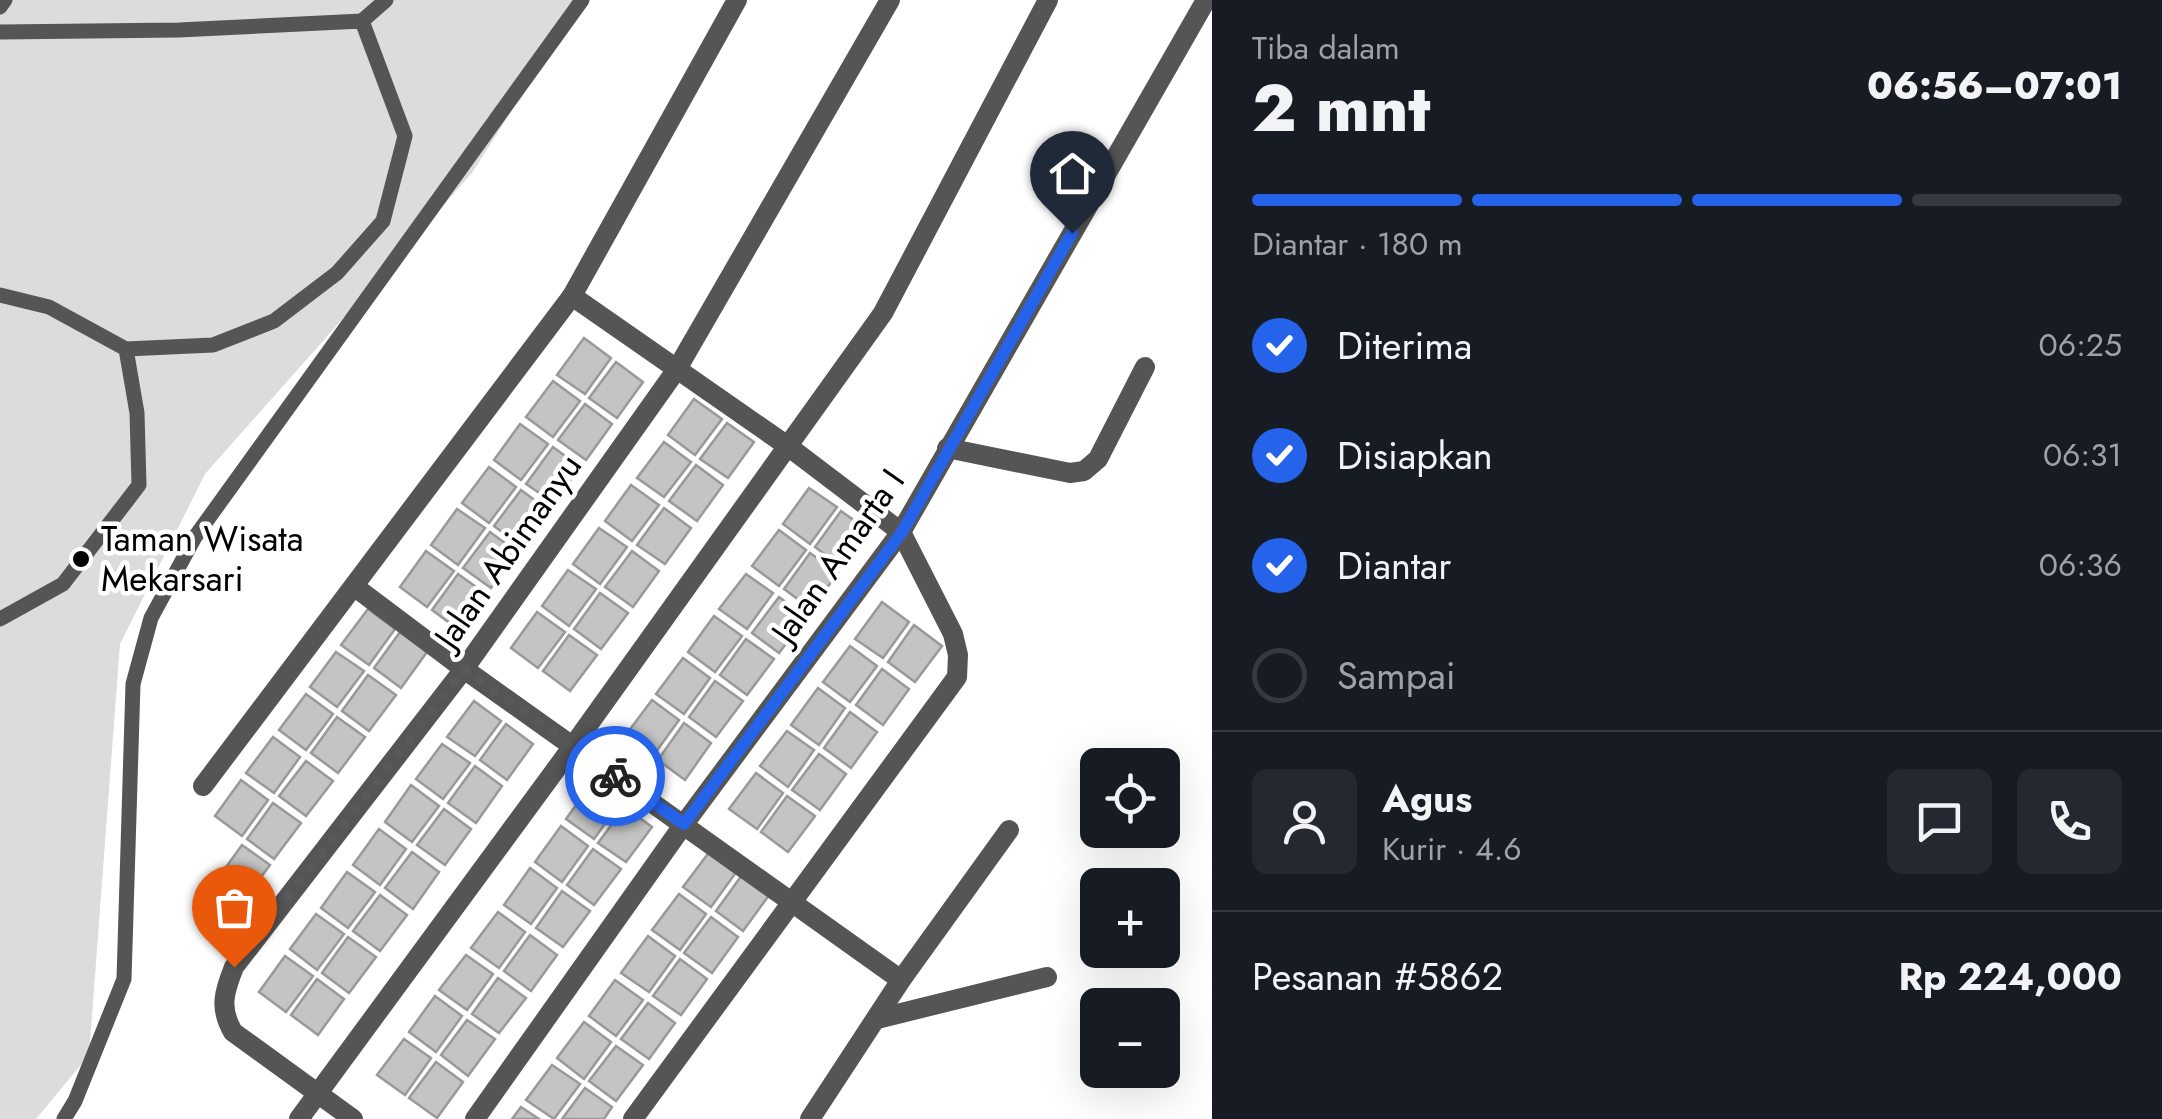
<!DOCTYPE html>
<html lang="id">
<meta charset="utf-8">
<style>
:root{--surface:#171b24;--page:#242831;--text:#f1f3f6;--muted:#9ea1a6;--line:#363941;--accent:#2563eb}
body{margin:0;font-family:Jost,sans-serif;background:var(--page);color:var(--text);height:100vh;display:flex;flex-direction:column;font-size:38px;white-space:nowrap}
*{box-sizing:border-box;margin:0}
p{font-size:32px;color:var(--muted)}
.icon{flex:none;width:55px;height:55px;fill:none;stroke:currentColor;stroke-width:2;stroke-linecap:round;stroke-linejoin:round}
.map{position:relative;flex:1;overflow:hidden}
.details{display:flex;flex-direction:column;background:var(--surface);width:950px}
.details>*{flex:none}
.fabs{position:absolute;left:1080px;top:748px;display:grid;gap:20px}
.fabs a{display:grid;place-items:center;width:100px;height:100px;border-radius:15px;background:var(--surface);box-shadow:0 10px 40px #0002;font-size:50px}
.pin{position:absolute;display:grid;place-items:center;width:85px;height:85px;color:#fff;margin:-102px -42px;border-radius:50% 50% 50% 0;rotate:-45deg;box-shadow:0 0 10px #0007}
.pin .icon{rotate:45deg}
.courier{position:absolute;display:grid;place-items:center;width:100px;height:100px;margin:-50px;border:8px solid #2563eb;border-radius:50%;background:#fff;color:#222;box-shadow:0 2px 12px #0007}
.head em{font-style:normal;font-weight:800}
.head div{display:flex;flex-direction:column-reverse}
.head{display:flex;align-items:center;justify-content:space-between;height:170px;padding:0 40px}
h1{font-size:65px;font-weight:800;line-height:75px}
.bar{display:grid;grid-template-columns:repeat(4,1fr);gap:15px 10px;align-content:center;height:120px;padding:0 40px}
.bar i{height:12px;border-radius:8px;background:var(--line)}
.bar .selected{background:var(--accent)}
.bar p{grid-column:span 4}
.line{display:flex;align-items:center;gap:25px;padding:0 40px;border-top:2px solid var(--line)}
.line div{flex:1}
.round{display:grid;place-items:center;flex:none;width:105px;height:105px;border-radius:15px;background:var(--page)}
ol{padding:0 40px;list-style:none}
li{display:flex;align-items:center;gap:30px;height:110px}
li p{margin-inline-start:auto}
li .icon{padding:10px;border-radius:50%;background:var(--accent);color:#fff;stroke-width:4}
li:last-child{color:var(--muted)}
li i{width:55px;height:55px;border:5px solid var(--line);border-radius:50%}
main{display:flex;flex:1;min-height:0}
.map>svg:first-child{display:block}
.green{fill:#dcdcdc}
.building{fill:#c4c4c4;stroke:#999;stroke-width:2.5}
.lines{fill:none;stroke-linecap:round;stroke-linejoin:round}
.lane{stroke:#555;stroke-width:15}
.street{stroke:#555;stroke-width:20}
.done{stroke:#595959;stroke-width:10;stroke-dasharray:0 18}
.route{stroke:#2563eb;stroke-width:12}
.poi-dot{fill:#000;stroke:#fff;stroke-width:4}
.labels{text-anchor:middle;stroke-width:9;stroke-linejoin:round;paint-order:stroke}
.poi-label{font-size:35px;fill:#000;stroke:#fff;text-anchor:start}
.street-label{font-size:35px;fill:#000;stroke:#fff}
</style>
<main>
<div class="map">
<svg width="1212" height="1119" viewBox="0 0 1212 1119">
<rect width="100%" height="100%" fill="#fff"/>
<path class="green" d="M0,0H582L472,173L205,474L120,644L89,1055L36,1119H0Z"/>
<g class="building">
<path d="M584,338L611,358L585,394L557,375Z"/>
<path d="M616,362L643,382L617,418L589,398Z"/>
<path d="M553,381L580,401L553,437L526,417Z"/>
<path d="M694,399L722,419L695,455L668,435Z"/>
<path d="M585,404L612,424L586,460L558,440Z"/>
<path d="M727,423L754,442L728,478L700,459Z"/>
<path d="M520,424L548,444L521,480L494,460Z"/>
<path d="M664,442L691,462L664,497L637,478Z"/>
<path d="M553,447L580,467L554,503L526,484Z"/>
<path d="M696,465L723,485L697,521L669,501Z"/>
<path d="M489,467L516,487L489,523L462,503Z"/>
<path d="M631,485L659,505L632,541L605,521Z"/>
<path d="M809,488L837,507L810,544L783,524Z"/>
<path d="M521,490L548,510L521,546L494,526Z"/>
<path d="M664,508L691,528L665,564L637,545Z"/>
<path d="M457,509L485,528L458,565L431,545Z"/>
<path d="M841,511L869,531L842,567L815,547Z"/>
<path d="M599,528L627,547L600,584L573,564Z"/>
<path d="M779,530L806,550L779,586L752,566Z"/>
<path d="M490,532L517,552L491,588L463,568Z"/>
<path d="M426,551L454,571L427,607L400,587Z"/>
<path d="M632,551L659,571L633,607L605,587Z"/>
<path d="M810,553L838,573L811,609L784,589Z"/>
<path d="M568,570L596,589L569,626L542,606Z"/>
<path d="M458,574L486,594L459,630L432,610Z"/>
<path d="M746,574L773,593L747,629L719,609Z"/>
<path d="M600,593L628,613L601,649L574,629Z"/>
<path d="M779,597L806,617L779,653L752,633Z"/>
<path d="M882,602L909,622L883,658L855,639Z"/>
<path d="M368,609L395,629L369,665L341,645Z"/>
<path d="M537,612L565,632L538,668L511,648Z"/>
<path d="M714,616L742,636L715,672L688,652Z"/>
<path d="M914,625L942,646L915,682L888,662Z"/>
<path d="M400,632L427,652L401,688L374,668Z"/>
<path d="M569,635L597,655L570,691L543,671Z"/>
<path d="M746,639L774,659L747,695L720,675Z"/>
<path d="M850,646L877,666L850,702L823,682Z"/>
<path d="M336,652L364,671L337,707L310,687Z"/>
<path d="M683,658L710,678L684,714L656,694Z"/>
<path d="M882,669L909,689L883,725L856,705Z"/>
<path d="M368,675L396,695L369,731L342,711Z"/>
<path d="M715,681L743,701L716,737L689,717Z"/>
<path d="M818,688L845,708L819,745L791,725Z"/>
<path d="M306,694L333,714L306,750L279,730Z"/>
<path d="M652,700L679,720L653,756L625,736Z"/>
<path d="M474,701L501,721L475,756L447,737Z"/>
<path d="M850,712L877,732L851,768L824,748Z"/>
<path d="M337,717L365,737L338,773L311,753Z"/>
<path d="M684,723L711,743L685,780L658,760Z"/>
<path d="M506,724L533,744L507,780L480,760Z"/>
<path d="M787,731L814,750L788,787L760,766Z"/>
<path d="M273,737L300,757L274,793L246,773Z"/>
<path d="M442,744L470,763L443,799L416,779Z"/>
<path d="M819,754L846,774L820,810L792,790Z"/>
<path d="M306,761L333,781L306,816L279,796Z"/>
<path d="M475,766L502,786L476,823L448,803Z"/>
<path d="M756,773L783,793L757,829L729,809Z"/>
<path d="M241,780L268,800L242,836L215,816Z"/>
<path d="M592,783L620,803L594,839L566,819Z"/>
<path d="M411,785L439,806L412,842L385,822Z"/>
<path d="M787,796L815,816L788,852L761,832Z"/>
<path d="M273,803L301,823L274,859L247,839Z"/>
<path d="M625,807L652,827L626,862L598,843Z"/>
<path d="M444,809L471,829L445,865L417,845Z"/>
<path d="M561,826L588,846L562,882L535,862Z"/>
<path d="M379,829L406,849L380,885L353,865Z"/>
<path d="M242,845L270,865L243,901L216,881Z"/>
<path d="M593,849L621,869L594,905L567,885Z"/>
<path d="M710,851L737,871L711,907L683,887Z"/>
<path d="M412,852L439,872L413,909L385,888Z"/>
<path d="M530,868L557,888L531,924L504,905Z"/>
<path d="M347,872L375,892L348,928L321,908Z"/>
<path d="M742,875L770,894L743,931L716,911Z"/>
<path d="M562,891L590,911L563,947L536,928Z"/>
<path d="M679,894L706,914L680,950L652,930Z"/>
<path d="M380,895L407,915L380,951L353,931Z"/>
<path d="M498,912L525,932L499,968L471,948Z"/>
<path d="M316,914L344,934L317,970L290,949Z"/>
<path d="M711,917L738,937L712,973L684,953Z"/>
<path d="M530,935L557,955L531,991L504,971Z"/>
<path d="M648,936L675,956L649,992L621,973Z"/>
<path d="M348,937L376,957L349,993L322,973Z"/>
<path d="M466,955L493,974L467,1010L439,990Z"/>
<path d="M285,956L313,976L286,1012L259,992Z"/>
<path d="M680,959L707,979L681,1015L653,996Z"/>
<path d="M498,978L526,998L499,1033L472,1014Z"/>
<path d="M317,979L344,999L318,1035L291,1015Z"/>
<path d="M615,980L643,1000L616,1036L589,1016Z"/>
<path d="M435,996L462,1016L436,1052L409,1032Z"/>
<path d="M648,1003L675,1023L649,1059L621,1039Z"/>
<path d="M467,1020L495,1039L468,1076L441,1055Z"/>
<path d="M584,1022L611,1042L584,1079L557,1058Z"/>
<path d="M404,1039L431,1058L405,1095L377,1075Z"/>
<path d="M616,1046L643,1065L616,1101L589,1081Z"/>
<path d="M436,1062L463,1082L437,1118L409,1098Z"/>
<path d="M552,1065L580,1084L554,1119L526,1100Z"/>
<path d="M585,1088L612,1107L604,1119H562Z"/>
<path d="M521,1107L539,1119H512Z"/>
</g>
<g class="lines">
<g class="lane">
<path d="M0,7L5,0"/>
<path d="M362,21L386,0"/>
<path d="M0,32L179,30L362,21L405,136L383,221L337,273L274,321L213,345L126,349"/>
<path d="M0,295L49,307L126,349L137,413L139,485L63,584L0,619"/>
<path d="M64,1119L75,1101L124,979L133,684L151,618L195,537L582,0"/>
</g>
<g class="street">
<path d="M572,296L789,447L901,532L953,634L958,655L957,677L633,1119"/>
<path d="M947,448L1070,473L1084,471L1098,459L1145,367"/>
<path d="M355,587L464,669L901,980"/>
<path d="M203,786L572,296L737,0"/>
<path d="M877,1019L1047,977"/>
<path d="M299,1119L573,746L883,313L1048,0"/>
<path d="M353,1119L233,1032C219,1008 224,992 234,967L464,669L677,369L890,0"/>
<path d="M475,1119L684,824L901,532L1206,0"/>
<path d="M810,1119L901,980L1009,830"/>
</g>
</g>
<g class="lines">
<path class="done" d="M234,967L464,669L615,776"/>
<path class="route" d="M615,776L684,824L902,532L1072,233"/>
</g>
<circle class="poi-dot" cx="81" cy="559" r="10"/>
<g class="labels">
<g class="poi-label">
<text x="101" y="551">Taman Wisata<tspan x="101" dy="40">Mekarsari</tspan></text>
</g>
<g class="street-label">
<text transform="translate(508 551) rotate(-55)" y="12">Jalan Abimanyu</text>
<text transform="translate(838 556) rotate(-55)" y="12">Jalan Amarta I</text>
</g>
</g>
</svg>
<div class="fabs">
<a><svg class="icon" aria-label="locate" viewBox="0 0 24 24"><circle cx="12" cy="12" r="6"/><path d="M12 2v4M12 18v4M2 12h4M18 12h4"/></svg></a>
<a>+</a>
<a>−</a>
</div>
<div class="pin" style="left:234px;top:967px;background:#ea580c"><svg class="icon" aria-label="bag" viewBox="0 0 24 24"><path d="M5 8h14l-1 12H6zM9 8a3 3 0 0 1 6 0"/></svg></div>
<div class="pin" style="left:1072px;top:233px;background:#1f2937"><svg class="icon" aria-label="home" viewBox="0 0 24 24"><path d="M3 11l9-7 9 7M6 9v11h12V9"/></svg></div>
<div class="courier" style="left:615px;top:776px"><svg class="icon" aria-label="bike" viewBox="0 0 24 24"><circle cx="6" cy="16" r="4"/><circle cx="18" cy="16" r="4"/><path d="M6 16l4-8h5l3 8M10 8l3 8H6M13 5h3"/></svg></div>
</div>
<section class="details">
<div class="head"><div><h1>2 mnt</h1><p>Tiba dalam</p></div><em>06:56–07:01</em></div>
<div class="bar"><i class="selected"></i><i class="selected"></i><i class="selected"></i><i></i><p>Diantar · 180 m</p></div>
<ol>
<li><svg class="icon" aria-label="check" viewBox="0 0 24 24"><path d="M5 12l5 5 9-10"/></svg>Diterima<p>06:25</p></li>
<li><svg class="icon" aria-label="check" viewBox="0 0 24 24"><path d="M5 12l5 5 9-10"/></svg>Disiapkan<p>06:31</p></li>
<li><svg class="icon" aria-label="check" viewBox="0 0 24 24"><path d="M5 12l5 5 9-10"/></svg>Diantar<p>06:36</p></li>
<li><i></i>Sampai</li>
</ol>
<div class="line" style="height:180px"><a class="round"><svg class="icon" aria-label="person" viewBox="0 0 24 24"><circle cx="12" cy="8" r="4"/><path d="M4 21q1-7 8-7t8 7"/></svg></a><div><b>Agus</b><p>Kurir · 4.6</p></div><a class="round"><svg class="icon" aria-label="chat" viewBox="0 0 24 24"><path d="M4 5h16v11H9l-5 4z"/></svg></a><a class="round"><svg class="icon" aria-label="phone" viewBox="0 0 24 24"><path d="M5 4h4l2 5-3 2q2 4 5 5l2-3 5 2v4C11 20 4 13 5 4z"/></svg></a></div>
<div class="line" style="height:130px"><div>Pesanan #5862</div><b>Rp 224,000</b></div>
</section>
</main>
